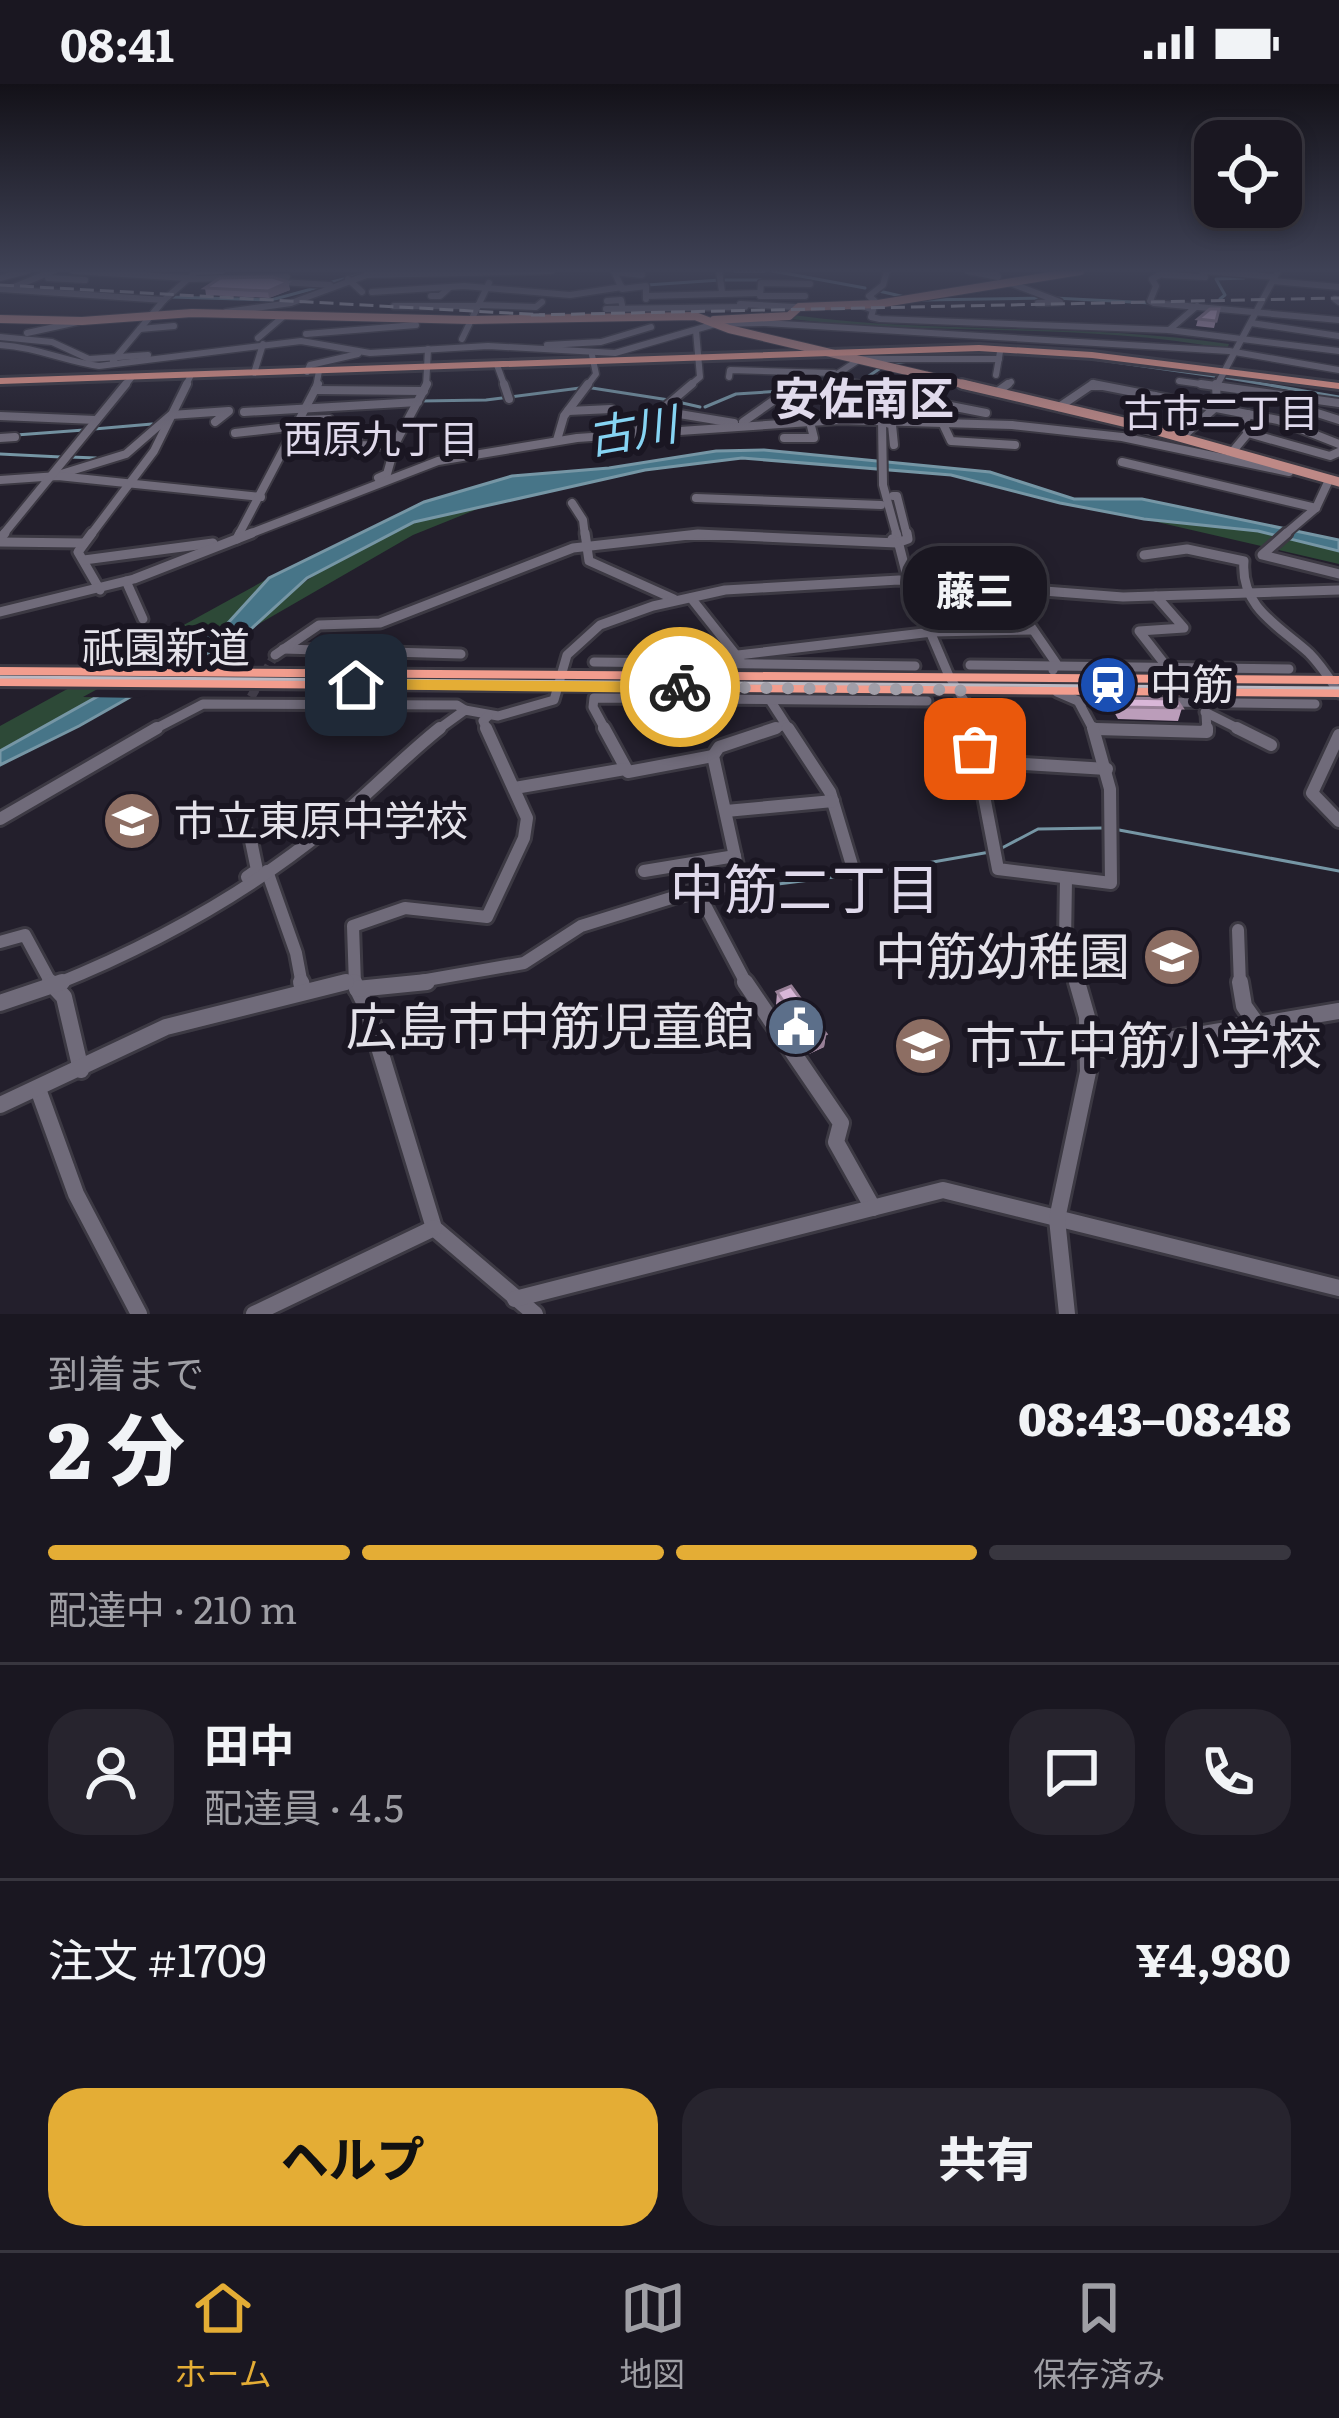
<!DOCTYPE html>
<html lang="ja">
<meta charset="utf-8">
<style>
:root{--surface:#1a1721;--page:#27242e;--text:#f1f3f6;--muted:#9f9fa5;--line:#38363f;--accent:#e4ad35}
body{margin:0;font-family:Literata,"Noto Sans JP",serif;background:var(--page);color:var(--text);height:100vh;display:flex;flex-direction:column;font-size:45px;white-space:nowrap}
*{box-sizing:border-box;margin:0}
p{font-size:39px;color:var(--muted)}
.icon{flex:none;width:66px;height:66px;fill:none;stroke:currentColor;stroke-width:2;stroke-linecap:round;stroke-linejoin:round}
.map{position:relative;height:1230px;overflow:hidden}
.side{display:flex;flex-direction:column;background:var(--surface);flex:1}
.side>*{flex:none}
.controls{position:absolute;left:1194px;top:36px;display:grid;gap:24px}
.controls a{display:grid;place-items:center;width:108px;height:108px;border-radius:24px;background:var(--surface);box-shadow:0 6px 18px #0003,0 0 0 3px var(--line);font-size:60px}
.pin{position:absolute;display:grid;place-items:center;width:102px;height:102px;color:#fff;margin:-51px;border-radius:24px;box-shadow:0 6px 18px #0006}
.courier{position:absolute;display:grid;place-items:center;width:120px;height:120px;margin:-60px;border:9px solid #e4ad35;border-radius:50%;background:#fff;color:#222;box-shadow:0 3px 15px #0007}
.bubble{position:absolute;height:84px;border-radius:36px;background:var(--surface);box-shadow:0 6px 18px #0003,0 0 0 3px var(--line);font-size:39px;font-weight:800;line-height:84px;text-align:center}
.head em{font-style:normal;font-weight:800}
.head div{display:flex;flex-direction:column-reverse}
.head{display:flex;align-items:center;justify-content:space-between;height:204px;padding:0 48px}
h1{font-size:78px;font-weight:800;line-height:90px}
.bar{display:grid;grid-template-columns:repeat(4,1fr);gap:18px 12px;align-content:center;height:144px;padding:0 48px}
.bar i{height:15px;border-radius:9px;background:var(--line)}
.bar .selected{background:var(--accent)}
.bar p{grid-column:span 4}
.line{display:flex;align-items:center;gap:30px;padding:0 48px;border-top:3px solid var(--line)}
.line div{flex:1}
.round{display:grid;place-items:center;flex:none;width:126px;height:126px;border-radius:36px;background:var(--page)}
.action{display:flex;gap:24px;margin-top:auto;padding:24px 48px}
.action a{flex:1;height:138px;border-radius:36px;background:var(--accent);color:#111;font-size:48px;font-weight:800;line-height:138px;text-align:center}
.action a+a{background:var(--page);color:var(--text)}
.status{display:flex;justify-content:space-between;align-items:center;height:84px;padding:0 60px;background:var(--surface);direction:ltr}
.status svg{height:33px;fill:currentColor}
.tab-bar{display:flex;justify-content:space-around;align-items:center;height:168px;border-top:3px solid var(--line);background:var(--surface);font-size:33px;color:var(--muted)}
.tab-bar a{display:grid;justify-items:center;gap:6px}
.tab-bar .selected{color:var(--accent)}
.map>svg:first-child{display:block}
.green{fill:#2d4937}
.water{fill:#477588;stroke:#7696a5;stroke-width:3}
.pier{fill:#231f2c}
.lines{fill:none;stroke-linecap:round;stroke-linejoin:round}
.stream{stroke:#7696a5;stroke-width:3}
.minor-tunnel{stroke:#403c48;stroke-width:9;stroke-dasharray:9 4.5;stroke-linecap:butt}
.minor-far4-casing{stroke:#3c3943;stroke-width:9}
.minor-far3-casing{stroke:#3c3943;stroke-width:12}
.minor-far2-casing{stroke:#3c3943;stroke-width:15}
.minor-far1-casing{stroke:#3c3943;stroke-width:18}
.minor-casing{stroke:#3c3943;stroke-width:22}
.major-far1-casing{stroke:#3c3943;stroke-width:10}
.major-casing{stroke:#3c3943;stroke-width:14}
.highway-casing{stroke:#3c3943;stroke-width:6}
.minor-far4{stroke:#706b7a;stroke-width:6}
.minor-far3{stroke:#706b7a;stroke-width:8}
.minor-far2{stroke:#706b7a;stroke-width:9}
.minor-far1{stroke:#706b7a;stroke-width:12}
.minor{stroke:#706b7a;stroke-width:16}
.major-far1{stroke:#be8986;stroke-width:8}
.major{stroke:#be8986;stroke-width:9}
.highway{fill:#f29d8e;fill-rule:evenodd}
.tram{stroke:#bcb9c3;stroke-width:3}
.rail{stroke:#bcb9c3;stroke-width:3;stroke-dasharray:14 6;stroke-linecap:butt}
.wall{fill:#bb9dba}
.shaded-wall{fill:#988097}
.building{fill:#d9b7d8;stroke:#988097;stroke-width:3}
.route{fill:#e4ad35}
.done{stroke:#a09ea8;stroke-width:12;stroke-dasharray:0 21.6}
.labels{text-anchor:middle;stroke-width:12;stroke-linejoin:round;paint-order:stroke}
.far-neighbourhood-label{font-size:39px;fill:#e0daec;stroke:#1a1622}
.street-label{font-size:42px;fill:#e4e2ea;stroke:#1a1622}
.poi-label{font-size:42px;fill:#e4e2ea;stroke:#1a1622;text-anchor:start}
.far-district-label{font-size:45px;font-weight:bold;fill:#e0daec;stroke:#1a1622}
.water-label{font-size:45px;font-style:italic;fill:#86d4f3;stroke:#1a1622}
.near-poi-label{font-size:51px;fill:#e4e2ea;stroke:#1a1622;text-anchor:end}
.near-neighbourhood-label{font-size:54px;fill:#e0daec;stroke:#1a1622}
</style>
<div class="status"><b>08:41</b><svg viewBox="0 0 49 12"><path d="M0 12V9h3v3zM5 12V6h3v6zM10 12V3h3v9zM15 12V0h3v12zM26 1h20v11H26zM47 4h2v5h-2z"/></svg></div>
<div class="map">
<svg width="1339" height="1230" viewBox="0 0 1339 1230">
<rect width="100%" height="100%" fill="#231f2c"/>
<g class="green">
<path d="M793,231C938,251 1084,238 1229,260L1227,265C1080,237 931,253 782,234Z"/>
<path d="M485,422L413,451L252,544C296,499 351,463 411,440C434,431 461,430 485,422Z"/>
<path d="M1144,435C1209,441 1277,445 1339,467V480Z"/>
<path d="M269,494L227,540L0,667V642Z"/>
</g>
<path class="water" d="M764,366L990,388L1074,415H1142L1339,456V467L1258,447L1144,435L1060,419L951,391L742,374L645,386L414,438L307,494L252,544L79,642L0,681V667L227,540L269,494L424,418L512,392L609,384L716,367Z"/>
<path class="pier" d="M154,574H211L141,614L83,613Z"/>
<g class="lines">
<g class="stream">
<path d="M735,187H765"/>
<path d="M773,187L865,204"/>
<path d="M725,196H761"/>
<path d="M332,198L363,190"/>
<path d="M647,201L720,196"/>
<path d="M879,207L905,213"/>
<path d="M171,213L271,216L323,202"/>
<path d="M1054,214L1152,219"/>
<path d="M1220,215L1225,211L1216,195L1244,194"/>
<path d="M922,216L1045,214"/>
<path d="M1079,273L1214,292"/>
<path d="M889,280L909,277"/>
<path d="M1223,293L1339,313"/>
<path d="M860,298L882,283"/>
<path d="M592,304L669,316"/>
<path d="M420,317L486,316L580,304"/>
<path d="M678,318L700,323"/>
<path d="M705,323L736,310L781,307"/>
<path d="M94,345L152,340"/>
<path d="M16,351L84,346"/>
<path d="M0,370L61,373"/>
<path d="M70,373L96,374"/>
<path d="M1119,746L1339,787"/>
<path d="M1000,765L1038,745L1103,744"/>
<path d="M870,789L990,768"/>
<path d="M747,804L850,791"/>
</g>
<path class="minor-tunnel" d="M251,613L275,571"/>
<defs>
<g id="minor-far4">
<path d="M73,187L188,194"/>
<path d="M614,187L622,205L646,202V215"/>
<path d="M719,187L722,208"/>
<path d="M968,187L998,193L993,187"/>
<path d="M1167,187L1152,195L1156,202L1150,217L1154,219L1339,236"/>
<path d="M1205,187L1275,193"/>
<path d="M196,188L221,187"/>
<path d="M615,188L642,191"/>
<path d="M1164,191L1205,193L1202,187"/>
<path d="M0,194L27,187"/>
<path d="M48,194L85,196"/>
<path d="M186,195L287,193L281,198L330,201"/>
<path d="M348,195L362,208"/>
<path d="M1273,197L1339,203"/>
<path d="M1010,199L1060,218L1038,219"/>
<path d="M0,205L164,216"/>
<path d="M9,205L53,187"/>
<path d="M372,208L464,202L570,211L622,203"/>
<path d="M431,212H440L449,204"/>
<path d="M646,212L760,209"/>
<path d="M805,212H760L761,199L810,200"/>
<path d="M1335,215L1339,218"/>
<path d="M607,217L621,216L622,221"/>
<path d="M740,220L795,223"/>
<path d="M878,220L869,212L883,201L887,187"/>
<path d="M478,221L536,223L542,218"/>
<path d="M394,222H477"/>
<path d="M863,222L873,226L871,233L880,235L1169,246L1339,267"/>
<path d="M606,225L745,223"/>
<path d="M226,228L291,219L367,191L551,187"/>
<path d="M1251,239L1339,252"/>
<path d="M140,245L174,242"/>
<path d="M1169,246L1197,222"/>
<path d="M27,249L82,237"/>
<path d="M306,250L416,241"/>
<path d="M0,253L52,258L89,275L148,271"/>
<path d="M258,254L285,231"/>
<path d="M462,255L489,199"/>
<path d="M0,261C36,263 64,277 99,282L301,257L370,269L488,262L615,269L715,240L765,239L1229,267L1339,286"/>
<path d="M547,261L601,258L651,243"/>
<path d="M113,277L164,216L197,187"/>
<path d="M497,281L505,303"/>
<path d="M307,288L310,281L358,270"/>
<path d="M254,289L263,260"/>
<path d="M996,291L1000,268"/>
<path d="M729,293L730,286L834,289"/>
<path d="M828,296L860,275H999"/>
<path d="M1179,297L1223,303"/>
<path d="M124,303L132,293"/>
<path d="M185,303L191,291"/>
<path d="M316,303L319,287"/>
<path d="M426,303L428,265"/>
<path d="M586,303L596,290L592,271"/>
<path d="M688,303L700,293L696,247"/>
<path d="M800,303L843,297L882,303"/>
<path d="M911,303L927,291"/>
<path d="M1004,303L1011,298"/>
<path d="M1089,303H1109"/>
<path d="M1216,303L1278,187"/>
</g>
<g id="minor-far3">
<path d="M504,300L509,315"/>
<path d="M867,300L935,319L925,337"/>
<path d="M1093,300L1278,336L1339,360"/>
<path d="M1201,300L1339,319"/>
<path d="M315,306L424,307"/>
<path d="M997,308L1008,300"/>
<path d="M903,309L915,300"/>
<path d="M935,319L986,329"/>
<path d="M1286,319L1339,336"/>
<path d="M1059,323L1093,300"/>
<path d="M568,327L611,325"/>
<path d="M661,327L734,339"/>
<path d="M244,328L418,318"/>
<path d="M0,332L96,336"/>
<path d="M300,336L329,335"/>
<path d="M882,337L883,401L897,452"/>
<path d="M743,338L783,310L811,300"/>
<path d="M885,338L892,341L894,361"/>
<path d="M942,338L951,357L1015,361"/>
<path d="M1136,341L1155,312"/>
<path d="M363,345L356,361L393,362"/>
<path d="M639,345L692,300"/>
<path d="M235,349L297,342"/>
<path d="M1248,349L1330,372L1339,368"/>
<path d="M1182,353L1217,322L1216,300"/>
<path d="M0,354L15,353"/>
<path d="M784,354H814L810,338"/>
<path d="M557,356L564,332L588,300"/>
<path d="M1233,367L1248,349L1244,342L1248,330"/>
<path d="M1122,378L1316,424"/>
<path d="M61,390L126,370L171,331L229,327L215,338"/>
<path d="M378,394L387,390L396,358L427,300"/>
<path d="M0,396L58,392L261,413"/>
<path d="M893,412H897L907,452"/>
<path d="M696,414L881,421"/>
<path d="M572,419L583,436L585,452"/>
<path d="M2,452L126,300"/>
<path d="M90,452L154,367L187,300"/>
<path d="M238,452L318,300"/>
<path d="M244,452L438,377L577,354L840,336L1012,341L1122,353L1289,388"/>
<path d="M677,452H751"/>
<path d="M1283,452L1316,424L1329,396"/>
</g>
<g id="minor-far2">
<path d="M92,449L78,468L100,506"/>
<path d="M585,449L589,477L674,515"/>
<path d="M896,449L908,496L949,592L983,647"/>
<path d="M1287,449L1262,471L1339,490"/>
<path d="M0,455L5,449"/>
<path d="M237,455L240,449"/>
<path d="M892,455L897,459L908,455L907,449"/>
<path d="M0,458L82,459"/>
<path d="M1144,471L1187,465L1244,477C1240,523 1279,542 1309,569C1321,581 1330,595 1339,609"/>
<path d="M84,476L213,459"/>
<path d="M126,497L143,535"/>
<path d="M1156,512L1184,544L1139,547L1167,583"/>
<path d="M1027,513L1012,515L1056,579L1053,586"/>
<path d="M691,514L740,576"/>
<path d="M0,528L134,495L252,449"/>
<path d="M283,565L461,570"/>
<path d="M275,571L319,541L380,539L573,464L698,450L897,459"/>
<path d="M738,571L932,548L1033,546"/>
<path d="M680,573L731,567"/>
<path d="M594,578L915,582"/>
<path d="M970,581L1289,585"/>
<path d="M1057,608L1078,617L1125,618"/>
<path d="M770,616L790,647"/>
<path d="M1078,617L1094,647"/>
<path d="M1168,618L1315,620"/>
<path d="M1205,628L1243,647"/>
<path d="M1206,630L1207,647"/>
<path d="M1096,645L1172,647"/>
<path d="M151,647L203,620L457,621L465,626"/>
<path d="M436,647L465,626L498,632L554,616L567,571L600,541L653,522L725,506L899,496L1123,513L1339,506"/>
<path d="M488,647L483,637L488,632"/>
<path d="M606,647L593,623L594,614L927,617"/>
<path d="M767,647L785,641"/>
</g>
<g id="minor-far1">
<path d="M604,644L628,688L713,672"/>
<path d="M788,644L830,708L854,788"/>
<path d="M982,644L993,678L1107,685"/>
<path d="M1237,644L1271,661"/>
<path d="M1096,645L1207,648V644"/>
<path d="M1339,651L1312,709L1339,737"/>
<path d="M987,661L975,665L998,785L1111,799L1110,705L1093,644"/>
<path d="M515,704L625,685"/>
<path d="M726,727L833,717"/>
<path d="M0,735L157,644"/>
<path d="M267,787L296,869L302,901"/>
<path d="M644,787L735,772"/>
<path d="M247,793L257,786L250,752"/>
<path d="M1066,795L1065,858L1078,901"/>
<path d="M697,806L747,901"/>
<path d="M1238,846L1240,901"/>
<path d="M0,858L25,851L52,901"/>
<path d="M54,901C151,862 247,809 328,743C367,712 401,675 440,644"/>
<path d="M334,901L353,896"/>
<path d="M355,901L353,842L405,824L487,833L524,754L527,734L486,644"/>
<path d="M398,901L524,879L581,842L697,806L741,800L713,672L719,663L776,644"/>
</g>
<g id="minor">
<path d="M50,898L64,913L81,986"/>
<path d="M301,898L303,906"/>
<path d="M354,898L367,924L434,1144L535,1230"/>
<path d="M745,898L841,1039L836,1058L873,1124"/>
<path d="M1240,898L1244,922L1256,939"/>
<path d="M357,905L427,898"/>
<path d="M0,919L62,898"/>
<path d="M1088,961L1114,965L1339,927"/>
<path d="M38,1005L76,1110L139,1230"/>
<path d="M0,1021L166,943L346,898"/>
<path d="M515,1215L943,1106L1339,1204"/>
<path d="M254,1230L434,1144"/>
<path d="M1067,1230L1057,1135L1088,988L1087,933L1077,898"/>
</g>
<g id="major-far1">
<path d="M0,235L82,237L192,229L470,236L695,232L729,245L975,303"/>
<path d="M714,236L789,232L799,223L878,220L1080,187"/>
</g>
<path id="major" d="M962,300L1136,341L1339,398"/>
<g id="highway">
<path d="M979,261L1092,268L1339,299V305L1092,274L979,267L0,300V294Z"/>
<path d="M0,583L1339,592V600L0,591Z"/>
<path d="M0,594L1339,605V613L0,602Z"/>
</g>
</defs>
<use href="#minor-far4" class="minor-far4-casing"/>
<use href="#minor-far3" class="minor-far3-casing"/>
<use href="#minor-far2" class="minor-far2-casing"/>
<use href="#minor-far1" class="minor-far1-casing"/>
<use href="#minor" class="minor-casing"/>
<use href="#major-far1" class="major-far1-casing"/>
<use href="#major" class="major-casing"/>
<use href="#highway" class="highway-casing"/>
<use href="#minor-far4" class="minor-far4"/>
<use href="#minor-far3" class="minor-far3"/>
<use href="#minor-far2" class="minor-far2"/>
<use href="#minor-far1" class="minor-far1"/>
<use href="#minor" class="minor"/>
<use href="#major-far1" class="major-far1"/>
<use href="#major" class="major"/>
<use href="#highway" class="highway"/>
<path class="tram" d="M0,593L1339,604"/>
<g class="rail">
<path d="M0,201L545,231"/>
<path d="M531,231L1339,214"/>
</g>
</g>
<g class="wall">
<path d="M288,198L290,206L269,214L206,211L205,204Z"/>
<path d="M1219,225L1214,244L1196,242L1198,235Z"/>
<path d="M1117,614L1182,624L1178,637L1118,635L1113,626Z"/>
<path d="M777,908L826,950L824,963L809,970L776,921Z"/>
</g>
<g class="shaded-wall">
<path d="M288,198L290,206L269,214L268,207Z"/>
<path d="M826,950L824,963L809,970L811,957Z"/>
</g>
<g class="building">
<path d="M272,193L288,198L268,207L205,204L220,194Z"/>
<path d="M1210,225H1219L1216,237L1198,235Z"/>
<path d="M1117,614L1176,615L1182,624L1122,623Z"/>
<path d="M791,902L826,950L811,957L777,908Z"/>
</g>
<linearGradient id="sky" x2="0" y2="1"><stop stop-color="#131118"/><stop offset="0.52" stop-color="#3f4256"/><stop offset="1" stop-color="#3f4256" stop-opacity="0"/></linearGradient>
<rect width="1339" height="359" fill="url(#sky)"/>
<path class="route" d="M356,595L680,598L690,603L680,609L350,605L347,601Z"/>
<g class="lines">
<path class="done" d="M680,603L960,606L971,620L986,661L975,665"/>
</g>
<defs>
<symbol id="station-disc" viewBox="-11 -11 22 22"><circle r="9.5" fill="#1a4fb4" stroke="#1a1622"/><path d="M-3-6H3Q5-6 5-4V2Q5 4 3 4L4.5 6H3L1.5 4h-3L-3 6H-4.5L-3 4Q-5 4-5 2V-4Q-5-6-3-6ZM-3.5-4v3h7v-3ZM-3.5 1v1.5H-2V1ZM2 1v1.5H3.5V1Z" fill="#fff"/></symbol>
<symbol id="school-disc" viewBox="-11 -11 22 22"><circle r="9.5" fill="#8d6e63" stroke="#1a1622"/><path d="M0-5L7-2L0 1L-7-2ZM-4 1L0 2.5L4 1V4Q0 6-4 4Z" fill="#fff"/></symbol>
<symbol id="civic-disc" viewBox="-11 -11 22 22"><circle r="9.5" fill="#5c6f8a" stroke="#1a1622"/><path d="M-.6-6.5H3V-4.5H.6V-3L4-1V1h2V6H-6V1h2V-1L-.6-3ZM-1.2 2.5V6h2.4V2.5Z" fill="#fff"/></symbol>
</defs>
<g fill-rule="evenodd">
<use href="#station-disc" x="1075" y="568" width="66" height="66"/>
<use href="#school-disc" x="99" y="704" width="66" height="66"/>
<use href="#school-disc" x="1139" y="840" width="66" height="66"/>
<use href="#civic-disc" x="763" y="910" width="66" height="66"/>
<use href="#school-disc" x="890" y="929" width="66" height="66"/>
</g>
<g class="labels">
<g class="far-neighbourhood-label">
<text x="1221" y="343">古市二丁目</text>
<text x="381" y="369">西原九丁目</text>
</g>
<g class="street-label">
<text x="166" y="579">祇園新道</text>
</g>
<g class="poi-label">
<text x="1150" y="616">中筋</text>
<text x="174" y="752">市立東原中学校</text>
</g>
<g class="far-district-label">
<text x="864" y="331">安佐南区</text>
</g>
<g class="water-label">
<text transform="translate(632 347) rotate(-10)" y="16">古川</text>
</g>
<g class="near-poi-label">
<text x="1130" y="891">中筋幼稚園</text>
<text x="754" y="961">広島市中筋児童館</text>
<text x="965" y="980" text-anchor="start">市立中筋小学校</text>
</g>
<g class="near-neighbourhood-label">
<text x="805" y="825">中筋二丁目</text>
</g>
</g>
</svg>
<div class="controls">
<a><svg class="icon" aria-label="locate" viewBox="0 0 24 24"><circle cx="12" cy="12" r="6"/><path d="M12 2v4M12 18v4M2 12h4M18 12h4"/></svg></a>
</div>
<div class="pin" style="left:975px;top:665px;background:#ea580c"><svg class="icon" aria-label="bag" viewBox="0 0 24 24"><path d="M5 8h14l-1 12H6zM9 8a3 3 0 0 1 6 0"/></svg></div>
<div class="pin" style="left:356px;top:601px;background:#1f2937"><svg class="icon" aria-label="home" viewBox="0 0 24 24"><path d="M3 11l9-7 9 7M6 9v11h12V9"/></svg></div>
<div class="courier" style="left:680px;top:603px"><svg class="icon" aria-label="bike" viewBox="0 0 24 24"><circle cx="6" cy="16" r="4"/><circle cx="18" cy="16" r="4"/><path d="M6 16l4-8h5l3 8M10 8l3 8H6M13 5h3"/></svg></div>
<div class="bubble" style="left:903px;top:462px;width:144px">藤三</div>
</div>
<section class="side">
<div class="head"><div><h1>2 分</h1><p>到着まで</p></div><em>08:43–08:48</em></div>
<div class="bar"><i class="selected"></i><i class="selected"></i><i class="selected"></i><i></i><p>配達中 · 210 m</p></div>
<div class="line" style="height:216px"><a class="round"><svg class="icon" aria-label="person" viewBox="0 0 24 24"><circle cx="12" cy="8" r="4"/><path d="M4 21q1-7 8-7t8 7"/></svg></a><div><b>田中</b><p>配達員 · 4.5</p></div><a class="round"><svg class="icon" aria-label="chat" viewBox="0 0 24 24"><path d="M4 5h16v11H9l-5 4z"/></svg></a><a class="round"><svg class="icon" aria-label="phone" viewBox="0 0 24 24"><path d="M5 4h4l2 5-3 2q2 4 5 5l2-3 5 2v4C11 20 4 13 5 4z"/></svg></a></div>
<div class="line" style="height:156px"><div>注文 #1709</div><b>¥4,980</b></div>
<div class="action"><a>ヘルプ</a><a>共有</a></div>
</section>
<nav class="tab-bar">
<a class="selected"><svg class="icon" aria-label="home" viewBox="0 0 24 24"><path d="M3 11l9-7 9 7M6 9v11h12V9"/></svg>ホーム</a>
<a><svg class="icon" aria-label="map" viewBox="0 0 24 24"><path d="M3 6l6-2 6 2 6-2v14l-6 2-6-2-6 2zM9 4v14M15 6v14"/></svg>地図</a>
<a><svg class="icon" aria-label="saved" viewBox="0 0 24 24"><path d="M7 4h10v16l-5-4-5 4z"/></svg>保存済み</a>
</nav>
